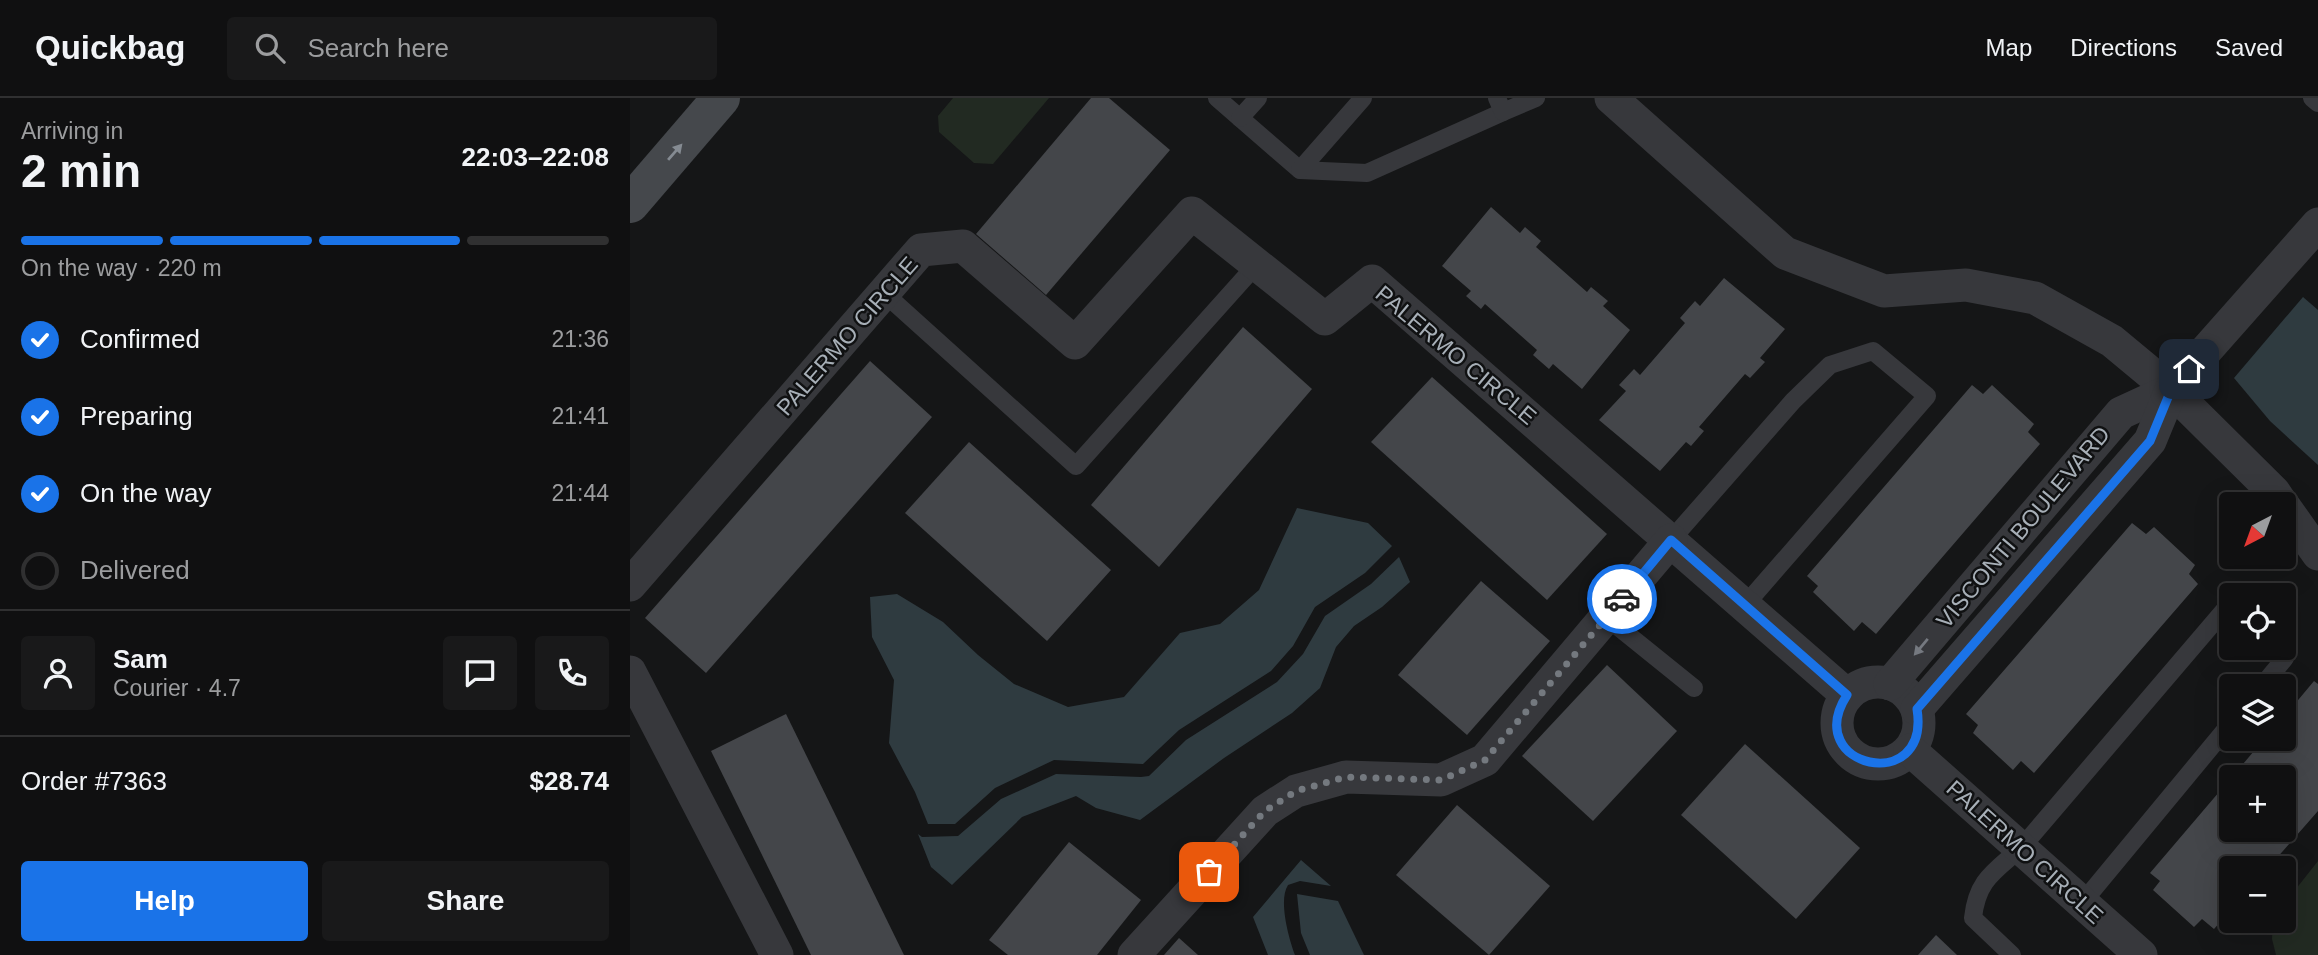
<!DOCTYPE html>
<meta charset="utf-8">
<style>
:root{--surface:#101011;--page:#19191a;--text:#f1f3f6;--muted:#9c9d9f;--line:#303031;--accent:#1a73e8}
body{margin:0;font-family:Arial,sans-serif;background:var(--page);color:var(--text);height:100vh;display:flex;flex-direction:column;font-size:26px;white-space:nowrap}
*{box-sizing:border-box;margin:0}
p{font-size:23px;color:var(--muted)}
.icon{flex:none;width:38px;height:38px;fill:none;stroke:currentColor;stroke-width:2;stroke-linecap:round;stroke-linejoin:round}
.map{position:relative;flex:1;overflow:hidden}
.panel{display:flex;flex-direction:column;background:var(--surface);width:630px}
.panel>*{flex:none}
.needle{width:46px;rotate:221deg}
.tools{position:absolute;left:1589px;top:394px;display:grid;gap:14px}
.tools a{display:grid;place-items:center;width:77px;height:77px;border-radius:7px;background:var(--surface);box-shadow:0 7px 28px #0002,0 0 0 2px var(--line);font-size:35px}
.pin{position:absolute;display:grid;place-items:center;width:60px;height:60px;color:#fff;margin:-30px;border-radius:14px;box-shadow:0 4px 10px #0006}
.courier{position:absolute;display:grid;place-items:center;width:70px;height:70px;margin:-35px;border:5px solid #1a73e8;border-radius:50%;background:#fff;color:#222;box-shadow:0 2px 9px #0007}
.overview em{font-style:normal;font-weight:800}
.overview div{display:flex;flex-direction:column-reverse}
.overview{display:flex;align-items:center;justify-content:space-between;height:119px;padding:0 21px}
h1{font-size:46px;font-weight:800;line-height:52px}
.bar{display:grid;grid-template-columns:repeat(4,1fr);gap:10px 7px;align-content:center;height:84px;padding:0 21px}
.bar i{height:9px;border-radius:5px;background:var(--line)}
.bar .selected{background:var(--accent)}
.bar p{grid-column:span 4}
.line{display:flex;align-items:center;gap:18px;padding:0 21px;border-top:2px solid var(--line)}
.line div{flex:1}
.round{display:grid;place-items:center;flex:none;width:74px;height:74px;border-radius:7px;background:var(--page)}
ol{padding:0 21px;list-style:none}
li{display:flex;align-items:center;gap:21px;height:77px}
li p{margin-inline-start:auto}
li .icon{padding:7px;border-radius:50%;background:var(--accent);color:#fff;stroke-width:4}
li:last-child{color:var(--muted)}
li i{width:38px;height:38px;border:4px solid var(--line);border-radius:50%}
.button{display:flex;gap:14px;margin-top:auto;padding:14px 21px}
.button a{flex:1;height:80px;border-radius:7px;background:var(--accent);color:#fff;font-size:28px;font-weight:800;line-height:80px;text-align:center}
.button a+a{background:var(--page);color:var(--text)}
header{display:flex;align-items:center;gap:42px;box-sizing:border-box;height:98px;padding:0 35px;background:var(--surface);border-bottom:2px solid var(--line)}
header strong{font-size:33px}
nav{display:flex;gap:38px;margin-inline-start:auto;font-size:24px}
.search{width:490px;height:63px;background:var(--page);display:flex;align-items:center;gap:18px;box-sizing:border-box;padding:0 24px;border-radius:7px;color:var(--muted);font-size:26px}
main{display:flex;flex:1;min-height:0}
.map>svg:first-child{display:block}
.green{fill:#222a22}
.water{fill:#2f3b40}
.building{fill:#44464a}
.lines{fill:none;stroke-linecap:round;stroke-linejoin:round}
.lane{stroke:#37383c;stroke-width:18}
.street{stroke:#37383c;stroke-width:33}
.secondary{stroke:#45484c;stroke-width:38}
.oneway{fill:#858b92}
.oneway2{fill:#757980}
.done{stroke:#74797f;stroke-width:7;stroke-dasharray:0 12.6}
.route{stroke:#1a73e8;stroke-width:9}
.labels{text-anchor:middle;stroke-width:5;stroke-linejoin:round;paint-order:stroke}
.street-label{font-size:23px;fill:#a7afb7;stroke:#101112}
</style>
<header>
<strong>Quickbag</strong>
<div class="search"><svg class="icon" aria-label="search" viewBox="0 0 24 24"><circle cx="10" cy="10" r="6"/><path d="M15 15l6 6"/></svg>Search here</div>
<nav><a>Map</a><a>Directions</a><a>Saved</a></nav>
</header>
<main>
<section class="panel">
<div class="overview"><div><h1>2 min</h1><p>Arriving in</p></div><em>22:03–22:08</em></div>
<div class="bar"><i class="selected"></i><i class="selected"></i><i class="selected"></i><i></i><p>On the way · 220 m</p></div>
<ol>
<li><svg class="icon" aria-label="check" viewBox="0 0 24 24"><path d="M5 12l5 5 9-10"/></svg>Confirmed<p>21:36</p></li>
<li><svg class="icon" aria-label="check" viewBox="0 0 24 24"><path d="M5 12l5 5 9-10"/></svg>Preparing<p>21:41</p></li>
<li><svg class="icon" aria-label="check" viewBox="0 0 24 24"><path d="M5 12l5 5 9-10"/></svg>On the way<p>21:44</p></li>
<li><i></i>Delivered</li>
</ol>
<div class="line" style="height:126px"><a class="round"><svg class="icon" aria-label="person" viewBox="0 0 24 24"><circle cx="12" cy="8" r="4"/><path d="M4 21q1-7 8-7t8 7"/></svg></a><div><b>Sam</b><p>Courier · 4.7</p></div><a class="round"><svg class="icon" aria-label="chat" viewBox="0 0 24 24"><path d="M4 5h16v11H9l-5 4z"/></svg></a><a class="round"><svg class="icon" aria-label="phone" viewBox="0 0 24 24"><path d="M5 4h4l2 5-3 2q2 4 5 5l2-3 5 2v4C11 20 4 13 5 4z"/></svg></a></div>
<div class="line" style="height:91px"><div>Order #7363</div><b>$28.74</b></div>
<div class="button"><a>Help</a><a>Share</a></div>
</section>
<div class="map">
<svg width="1688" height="857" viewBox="0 0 1688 857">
<rect width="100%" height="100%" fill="#151617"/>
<g class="green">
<path d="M323,0H419L363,66L344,65L309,34L308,18Z"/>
<path d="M1688,763V857H1646L1642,841L1643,823L1654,822V806Z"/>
</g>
<g class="water">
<path d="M1673,199L1688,212V367L1640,323L1604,280Z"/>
<path d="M667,410L738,425L762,448L735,475L685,509L663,548L641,573L549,632L513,666L424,662L365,690L325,726H298L285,694L259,645L264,582L242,539L240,499L267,496L313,524L348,557L384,586L438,609L494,599L550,535L590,526L629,492Z"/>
<path d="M769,459L780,484L752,509L724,528L706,549L690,590L662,615L594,660L510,722L466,710L446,698L392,719L322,787L301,769L288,736L292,739L328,738L371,701L426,676L511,679L519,678L556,642L647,584L673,556L695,518L741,486Z"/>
<path d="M671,762L701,788L670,783L658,787C648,802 659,841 665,857H638L623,819Z"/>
<path d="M667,796L708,803L734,857H680L671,835Z"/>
</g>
<g class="building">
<path d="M461,0H479L540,52L416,197L346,136Z"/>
<path d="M861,109L890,135L895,129L911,143L906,149L957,194L961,189L978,203L973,208L1000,232L952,291L923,266L919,271L903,257L907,252L855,206L851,211L836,198L841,193L812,168Z"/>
<path d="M1094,180L1155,231L1130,260L1135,264L1120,280L1115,276L1069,329L1074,333L1061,348L1056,344L1030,373L969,322L996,293L989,287L1004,271L1010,277L1055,225L1050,220L1065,203L1070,208Z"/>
<path d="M613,229L682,291L529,469L461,407Z"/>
<path d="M240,263L302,319L76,575L15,520Z"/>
<path d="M802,279L977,436L917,502L741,344Z"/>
<path d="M1342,287L1353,296L1362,287L1404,326L1398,334L1410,346L1246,536L1232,524L1224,533L1183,494L1188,488L1177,478Z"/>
<path d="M339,344L481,472L417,543L275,415Z"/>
<path d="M1502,425L1516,436L1524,429L1565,467L1559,476L1568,486L1404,675L1391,663L1383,672L1343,635L1348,627L1336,616Z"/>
<path d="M851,483L920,543L837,637L768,577Z"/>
<path d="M977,567L1047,633L963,723L892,658Z"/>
<path d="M1684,583L1688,586V713L1638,770H1601V812L1584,831L1572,821L1564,829L1523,792L1530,783L1520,775L1601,680V732H1654V679H1602L1635,640H1654V619Z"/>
<path d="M156,616L274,857H181L81,653Z"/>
<path d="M1115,646L1230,750L1166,821L1051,717Z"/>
<path d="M827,707L920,788L859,857L766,777Z"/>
<path d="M439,744L511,802L467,857H378L359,842Z"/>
<path d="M1306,837L1327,857H1288Z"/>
<path d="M549,840L568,857H534Z"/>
</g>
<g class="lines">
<g class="lane">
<path d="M587,0L670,72L737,75L873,14"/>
<path d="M867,0L873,14L906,0"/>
<path d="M1682,0L1688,5"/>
<path d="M610,20L628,0"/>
<path d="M670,72L733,0"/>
<path d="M254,195L446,368L627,166"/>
<path d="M1041,442L1163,303L1200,267L1243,253L1297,298L1115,507"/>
<path d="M976,519L1064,590"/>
<path d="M1632,588L1655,560L1642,550"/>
<path d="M1452,805L1601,625"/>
<path d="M1382,857L1343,820C1347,782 1364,774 1391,750L1596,510L1601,515"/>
</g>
<g class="street">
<path d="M981,0L1155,155L1254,193L1336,187L1405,200L1482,243L1541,292L1644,394L1652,406"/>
<path d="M1654,408L1688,456"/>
<path d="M0,487L291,152L333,148L445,245L562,115L695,221L742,183L1217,597"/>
<path d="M0,574L147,857"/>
<circle cx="1248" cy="625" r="41"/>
<path d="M1260,586L1491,315L1541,292"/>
<path d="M1287,611L1520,343L1541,292L1688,126"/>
<path d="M1280,652L1511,857"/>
<path d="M504,857L635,713L666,693L716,679L811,682L855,662L1041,442"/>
</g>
<path class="secondary" d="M0,106L91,0"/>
</g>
<defs><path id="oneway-solid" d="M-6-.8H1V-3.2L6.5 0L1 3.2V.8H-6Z" transform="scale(1.75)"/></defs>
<use class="oneway" href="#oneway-solid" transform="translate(45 54) rotate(-49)"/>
<use class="oneway2" href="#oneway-solid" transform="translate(1291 549) rotate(130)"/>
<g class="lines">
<path class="done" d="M579,774L635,713L666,693L716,679L811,682L855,662L992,501"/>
<path class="route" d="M992,501L1041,442L1217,597C1170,670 1301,698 1287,611L1520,343L1541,292L1559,271"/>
</g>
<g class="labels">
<g class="street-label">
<text transform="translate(217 238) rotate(-49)" y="8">PALERMO CIRCLE</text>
<text transform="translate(826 257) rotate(40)" y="8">PALERMO CIRCLE</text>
<text transform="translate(1393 429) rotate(-50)" y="8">VISCONTI BOULEVARD</text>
<text transform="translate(1395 754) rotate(42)" y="8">PALERMO CIRCLE</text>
</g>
</g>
</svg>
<div class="tools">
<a><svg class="needle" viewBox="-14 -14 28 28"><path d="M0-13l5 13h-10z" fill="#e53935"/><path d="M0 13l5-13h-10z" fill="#9c9d9f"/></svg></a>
<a><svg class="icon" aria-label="locate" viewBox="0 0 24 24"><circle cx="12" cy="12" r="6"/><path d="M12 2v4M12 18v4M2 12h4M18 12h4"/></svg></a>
<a><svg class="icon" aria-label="layers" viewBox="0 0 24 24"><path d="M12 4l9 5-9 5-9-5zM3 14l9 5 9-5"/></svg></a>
<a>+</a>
<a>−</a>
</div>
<div class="pin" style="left:579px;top:774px;background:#ea580c"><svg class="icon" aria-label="bag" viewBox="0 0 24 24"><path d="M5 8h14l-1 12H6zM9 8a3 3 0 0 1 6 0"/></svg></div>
<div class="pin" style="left:1559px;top:271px;background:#1f2937"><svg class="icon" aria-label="home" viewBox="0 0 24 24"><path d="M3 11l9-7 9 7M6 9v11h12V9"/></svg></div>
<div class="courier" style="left:992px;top:501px"><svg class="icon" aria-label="car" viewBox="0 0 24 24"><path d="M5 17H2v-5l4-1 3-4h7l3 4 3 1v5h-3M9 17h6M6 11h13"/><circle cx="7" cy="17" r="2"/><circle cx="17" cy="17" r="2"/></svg></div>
</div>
</main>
